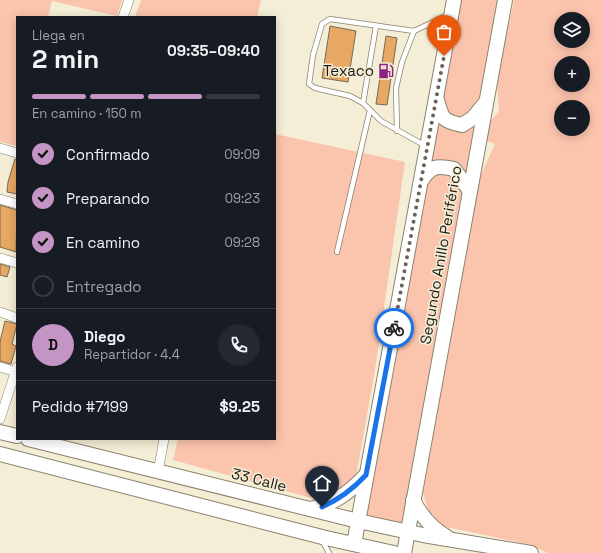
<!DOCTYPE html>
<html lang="es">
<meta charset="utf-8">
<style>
:root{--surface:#171b24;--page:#242831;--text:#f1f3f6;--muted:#9ea1a6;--line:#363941;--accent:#c495c4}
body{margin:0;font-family:"Space Grotesk",sans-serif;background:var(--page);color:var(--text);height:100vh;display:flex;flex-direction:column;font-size:15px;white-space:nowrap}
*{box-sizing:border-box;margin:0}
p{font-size:13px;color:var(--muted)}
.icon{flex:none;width:22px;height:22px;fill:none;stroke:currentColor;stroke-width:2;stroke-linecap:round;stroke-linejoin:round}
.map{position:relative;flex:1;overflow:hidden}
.details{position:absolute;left:16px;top:16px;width:260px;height:424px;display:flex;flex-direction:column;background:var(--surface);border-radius:0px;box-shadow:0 2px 10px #0003}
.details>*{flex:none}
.buttons{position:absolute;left:554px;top:12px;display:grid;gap:8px}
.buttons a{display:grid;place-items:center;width:36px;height:36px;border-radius:50%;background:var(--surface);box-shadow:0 2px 10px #0003;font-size:20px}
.pin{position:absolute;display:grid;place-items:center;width:34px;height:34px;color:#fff;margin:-41px -17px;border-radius:50% 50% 50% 0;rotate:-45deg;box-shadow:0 0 4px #0007}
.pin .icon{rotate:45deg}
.courier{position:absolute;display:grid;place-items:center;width:40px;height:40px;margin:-20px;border:3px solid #1a73e8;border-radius:50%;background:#fff;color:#222;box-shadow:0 1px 5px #0007}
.head em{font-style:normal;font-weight:800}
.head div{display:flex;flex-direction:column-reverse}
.head{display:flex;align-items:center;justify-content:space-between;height:68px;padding:0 16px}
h1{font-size:26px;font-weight:800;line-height:30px}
.bar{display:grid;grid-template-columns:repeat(4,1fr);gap:6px 4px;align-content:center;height:48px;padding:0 16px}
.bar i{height:5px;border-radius:3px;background:var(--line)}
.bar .selected{background:var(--accent)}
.bar p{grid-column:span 4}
.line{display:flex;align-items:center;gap:10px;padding:0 16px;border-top:1px solid var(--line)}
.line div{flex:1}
.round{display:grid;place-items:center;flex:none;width:42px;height:42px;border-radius:21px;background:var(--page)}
ol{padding:0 16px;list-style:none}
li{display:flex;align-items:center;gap:12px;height:44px}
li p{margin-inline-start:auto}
li .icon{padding:4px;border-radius:50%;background:var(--accent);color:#111;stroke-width:4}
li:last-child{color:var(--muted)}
li i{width:22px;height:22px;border:2px solid var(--line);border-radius:50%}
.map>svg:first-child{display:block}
.green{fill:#fbc4ad;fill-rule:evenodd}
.building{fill:#e7a863;stroke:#786859}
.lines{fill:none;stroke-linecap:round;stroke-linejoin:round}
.lane-casing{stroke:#8a836e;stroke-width:6}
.street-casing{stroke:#8a836e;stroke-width:10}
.primary-casing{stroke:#8a836e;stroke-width:16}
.lane{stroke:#fff;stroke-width:4.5}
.street{stroke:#fff;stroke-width:9}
.primary{stroke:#fff;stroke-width:14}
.done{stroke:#696457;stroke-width:4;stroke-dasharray:0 7.2}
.route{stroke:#1a73e8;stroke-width:5}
.labels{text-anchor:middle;stroke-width:3;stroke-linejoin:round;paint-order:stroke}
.poi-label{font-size:15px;fill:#1d1a12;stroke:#f5eed7;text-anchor:end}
.street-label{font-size:15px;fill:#1d1a12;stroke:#f5eed7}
</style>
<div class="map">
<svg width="602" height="553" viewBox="0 0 602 553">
<rect width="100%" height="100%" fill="#f5eed7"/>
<g class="green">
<path d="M0,0H122L117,16L52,1L48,17H17V146L0,142Z"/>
<path d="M141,0H261L257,17H135Z"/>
<path d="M458,0H498L479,100L464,118H450L440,99Z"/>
<path d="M514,0H602V553H548L531,545L442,526L428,510L423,493L480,177L495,144L487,141L489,122L499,112L497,81ZM561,19H583V41H561ZM561,63H583V85H561ZM561,107H583V129H561Z"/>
<path d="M435,111L446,123L478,116L465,178L423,170Z"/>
<path d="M275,134L405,162L375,370L355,482L318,500L173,460L178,439H275Z"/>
<path d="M453,170L465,190L407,531L360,522L429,171Z"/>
</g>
<g class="building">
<path d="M330,26L356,31L348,82L322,78Z"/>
<path d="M386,36L397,38L387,105L376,104Z"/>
<path d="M15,159H17V194L7,192L8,182Z"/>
<path d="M0,205L17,210L16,252L0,247Z"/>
<path d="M0,264L10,267L7,277L0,275Z"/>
<path d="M5,321L17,324L12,344L16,346L11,364L0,361V342Z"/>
</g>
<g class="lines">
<defs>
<g id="lane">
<path d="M363,103L376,26"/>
<path d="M397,131L396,88L402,62L414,31"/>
<path d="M424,145L381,121L363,103L350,96L315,88L309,84L313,55L322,24L330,19L414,31L448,15"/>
<path d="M337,252L370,110"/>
<path d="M322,540L329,553"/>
</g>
<g id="street">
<path d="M123,17L129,0"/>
<path d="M0,148L17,153"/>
<path d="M0,199L17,204"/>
<path d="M0,258L17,263"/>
<path d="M0,312L17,318"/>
<path d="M0,367L17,372"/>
<path d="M0,419L17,367"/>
<path d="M158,472L164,439"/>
</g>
<g id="primary">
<path d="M437,100C442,119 443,121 462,125L473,118L486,102"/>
<path d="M421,181C431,166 436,165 454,169L470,191"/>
<path d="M0,432L17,436"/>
<path d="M28,439L358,521L423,535L531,553"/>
<path d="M0,454L326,538L394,553"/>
<path d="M413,500C421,516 431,528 447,537"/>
<path d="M310,509C334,504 350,492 366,475"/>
<path d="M354,544L454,0"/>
<path d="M404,553L505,0"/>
</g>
</defs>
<use href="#lane" class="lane-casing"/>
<use href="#street" class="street-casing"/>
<use href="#primary" class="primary-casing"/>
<use href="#lane" class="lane"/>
<use href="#street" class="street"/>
<use href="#primary" class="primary"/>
</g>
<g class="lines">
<path class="done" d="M394,328L444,56"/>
<path class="route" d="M322,507C340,499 353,489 366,475L394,328"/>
</g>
<defs>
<symbol id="fuel-bare" viewBox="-9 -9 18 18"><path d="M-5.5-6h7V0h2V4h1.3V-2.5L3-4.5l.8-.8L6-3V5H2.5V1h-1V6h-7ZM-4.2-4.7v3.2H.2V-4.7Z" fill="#8d2286" stroke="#f5eed7" stroke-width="2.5" paint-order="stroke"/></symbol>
</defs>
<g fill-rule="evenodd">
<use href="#fuel-bare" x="375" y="60" width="22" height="22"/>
</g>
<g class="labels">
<g class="poi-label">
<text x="374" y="76">Texaco</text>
</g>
<g class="street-label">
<text transform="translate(441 255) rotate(-80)" y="5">Segundo Anillo Periférico</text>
<text transform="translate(259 480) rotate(14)" y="5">33 Calle</text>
</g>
</g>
</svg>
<div class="buttons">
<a><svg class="icon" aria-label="layers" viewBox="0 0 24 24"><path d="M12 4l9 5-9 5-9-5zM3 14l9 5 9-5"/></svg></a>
<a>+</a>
<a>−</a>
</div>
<div class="pin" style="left:444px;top:56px;background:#ea580c"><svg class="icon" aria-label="bag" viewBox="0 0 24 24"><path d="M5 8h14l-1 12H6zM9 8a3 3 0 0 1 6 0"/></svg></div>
<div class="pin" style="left:322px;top:507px;background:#1f2937"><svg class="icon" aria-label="home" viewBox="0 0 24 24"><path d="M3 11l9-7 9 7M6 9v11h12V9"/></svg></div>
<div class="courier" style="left:394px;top:328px"><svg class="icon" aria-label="bike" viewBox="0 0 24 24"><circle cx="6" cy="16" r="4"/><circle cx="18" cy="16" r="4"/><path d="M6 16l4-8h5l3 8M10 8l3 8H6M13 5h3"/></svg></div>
<section class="details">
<div class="head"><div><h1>2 min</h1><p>Llega en</p></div><em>09:35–09:40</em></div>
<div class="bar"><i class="selected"></i><i class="selected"></i><i class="selected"></i><i></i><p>En camino · 150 m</p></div>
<ol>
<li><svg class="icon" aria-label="check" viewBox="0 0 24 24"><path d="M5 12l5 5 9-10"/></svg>Confirmado<p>09:09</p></li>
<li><svg class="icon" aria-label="check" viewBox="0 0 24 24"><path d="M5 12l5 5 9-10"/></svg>Preparando<p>09:23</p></li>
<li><svg class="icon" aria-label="check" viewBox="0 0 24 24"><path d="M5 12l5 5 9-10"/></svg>En camino<p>09:28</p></li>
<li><i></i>Entregado</li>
</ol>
<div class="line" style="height:72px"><b class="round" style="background:var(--accent);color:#111">D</b><div><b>Diego</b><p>Repartidor · 4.4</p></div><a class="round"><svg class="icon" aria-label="phone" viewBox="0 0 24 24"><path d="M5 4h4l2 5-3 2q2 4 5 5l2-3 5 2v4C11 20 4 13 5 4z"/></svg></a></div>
<div class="line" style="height:52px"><div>Pedido #7199</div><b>$9.25</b></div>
</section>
</div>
